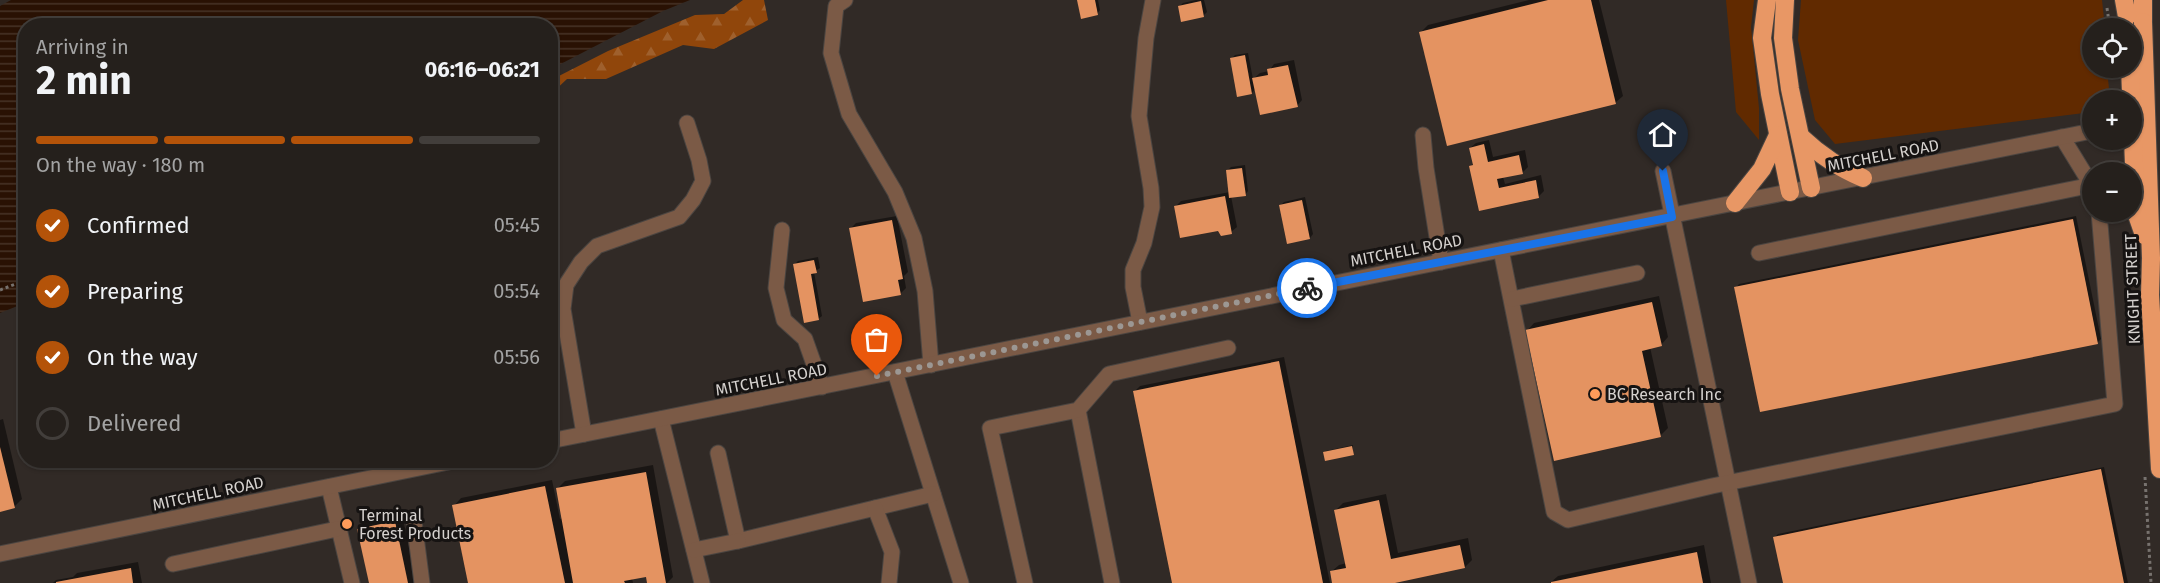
<!DOCTYPE html>
<meta charset="utf-8">
<style>
:root{--surface:#25201c;--page:#2d2825;--text:#f1f3f6;--muted:#a3a3a3;--line:#423e3b;--accent:#b45309}
body{margin:0;font-family:"Fira Sans",sans-serif;background:var(--page);color:var(--text);height:100vh;display:flex;flex-direction:column;font-size:22px;white-space:nowrap}
*{box-sizing:border-box;margin:0}
p{font-size:20px;color:var(--muted)}
.icon{flex:none;width:33px;height:33px;fill:none;stroke:currentColor;stroke-width:2;stroke-linecap:round;stroke-linejoin:round}
.map{position:relative;flex:1;overflow:hidden}
.side{position:absolute;left:18px;top:18px;width:540px;height:450px;display:flex;flex-direction:column;background:var(--surface);border-radius:24px;box-shadow:0 2px 4px #0004,0 0 0 2px var(--line)}
.side>*{flex:none}
.controls{position:absolute;left:2082px;top:18px;display:grid;gap:12px}
.controls a{display:grid;place-items:center;width:60px;height:60px;border-radius:50%;background:var(--surface);box-shadow:0 2px 4px #0004,0 0 0 2px var(--line);font-size:30px}
.pin{position:absolute;display:grid;place-items:center;width:51px;height:51px;color:#fff;margin:-62px -26px;border-radius:50% 50% 50% 0;rotate:-45deg;box-shadow:0 0 6px #0007}
.pin .icon{rotate:45deg}
.courier{position:absolute;display:grid;place-items:center;width:60px;height:60px;margin:-30px;border:4px solid #1a73e8;border-radius:50%;background:#fff;color:#222;box-shadow:0 2px 8px #0007}
.overview em{font-style:normal;font-weight:700}
.overview div{display:flex;flex-direction:column-reverse}
.overview{display:flex;align-items:center;justify-content:space-between;height:102px;padding:0 18px}
h1{font-size:39px;font-weight:700;line-height:45px}
.bar{display:grid;grid-template-columns:repeat(4,1fr);gap:9px 6px;align-content:center;height:72px;padding:0 18px}
.bar i{height:8px;border-radius:4px;background:var(--line)}
.bar .selected{background:var(--accent)}
.bar p{grid-column:span 4}
ol{padding:0 18px;list-style:none}
li{display:flex;align-items:center;gap:18px;height:66px}
li p{margin-inline-start:auto}
li .icon{padding:6px;border-radius:50%;background:var(--accent);color:#fff;stroke-width:4}
li:last-child{color:var(--muted)}
li i{width:33px;height:33px;border:3px solid var(--line);border-radius:50%}
.map>svg:first-child{display:block}
.grass{fill:#612a00}
.forest{fill:url(#forest-firs)}
.water{fill:url(#water-rules)}
.shadow{fill:#0007}
.building{fill:#e49361}
.lines{fill:none;stroke-linecap:round;stroke-linejoin:round}
.minor-casing{stroke:#4b4541;stroke-width:17}
.highway-casing{stroke:#4b4541;stroke-width:20}
.path{stroke:#77726e;stroke-width:3;stroke-dasharray:3 3;stroke-linecap:butt}
.minor{stroke:#7b5a46;stroke-width:15}
.highway{stroke:#e89765;stroke-width:18}
.highway-bridge-casing{stroke:#4b4541;stroke-width:20;stroke-linecap:butt}
.highway-bridge{stroke:#e89765;stroke-width:18}
.done{stroke:#9c9793;stroke-width:6;stroke-dasharray:0 10.8}
.route{stroke:#1a73e8;stroke-width:8}
.poi-dot{fill:#ff9b5a;stroke:#161312;stroke-width:2}
.labels{text-anchor:middle;stroke-width:6;stroke-linejoin:round;paint-order:stroke}
.street-label{font-size:16px;fill:#d5d1ce;stroke:#161312}
.poi-label{font-size:16px;fill:#d5d1ce;stroke:#161312;text-anchor:start}
</style>
<div class="map">
<svg width="2160" height="583" viewBox="0 0 2160 583">
<defs>
<pattern id="forest-firs" width="22" height="20" patternUnits="userSpaceOnUse" patternTransform="scale(1.5)"><rect width="22" height="20" fill="#90460b"/><path d="M5 1l3.5 6h-7zM16 11l3.5 6h-7z" fill="#9f602d"/></pattern>
<pattern id="water-rules" width="6" height="5" patternUnits="userSpaceOnUse" patternTransform="scale(1.5)"><rect width="6" height="5" fill="#291103"/><path d="M0 2.5h6" fill="none" stroke="#473327"/></pattern>
</defs>
<rect width="100%" height="100%" fill="#312a26"/>
<g class="grass">
<path d="M1726,0H1754L1751,27L1759,108V140L1736,112Z"/>
<path d="M1801,0H2102L2105,28H2092V68H2107L2110,100H2092V112L1835,144L1815,120L1798,40Z"/>
</g>
<path class="forest" d="M743,0H764L768,20L714,49L683,45L606,79H567L551,94V80L608,51L695,15L724,14Z"/>
<path class="water" d="M11,0H690L663,11L551,69L550,26H26L25,303L0,313V6Z"/>
<g class="shadow">
<path d="M1078,0H1098L1100,10L1097,14Z"/>
<path d="M1196,0H1204L1207,12L1203,16L1180,6L1183,3Z"/>
<path d="M1529,0H1599L1623,96L1615,103L1421,32L1428,25Z"/>
<path d="M1248,53L1253,79L1260,73L1269,71L1274,64L1294,60L1302,100L1297,106L1256,88L1252,93L1231,59L1235,55Z"/>
<path d="M1489,140L1493,157L1525,150L1528,167L1523,172L1503,177L1505,184L1541,175L1544,191L1539,196L1480,210L1470,167L1474,163L1470,148L1476,143Z"/>
<path d="M1245,165L1248,191L1245,195L1231,196L1237,227L1231,232L1176,206L1181,201L1230,192L1227,171L1231,167Z"/>
<path d="M1305,197L1313,234L1310,238L1281,205L1284,202Z"/>
<path d="M897,216L908,272L904,276L906,288L900,294L850,229L856,223Z"/>
<path d="M2076,216L2101,339L2098,342L1736,288L1739,284Z"/>
<path d="M818,257L820,268L814,272L822,316L818,319L795,264L798,261Z"/>
<path d="M1659,296L1668,337L1661,345L1650,347L1668,428L1660,436L1527,331L1534,323Z"/>
<path d="M1284,357L1330,583H1173L1135,391L1140,386Z"/>
<path d="M550,365L557,394L550,398Z"/>
<path d="M3,419L22,499L14,507L0,510V420Z"/>
<path d="M1353,445V453L1325,452L1326,451Z"/>
<path d="M653,465L673,577L667,583H648L647,575L632,578L633,583H470L454,506L461,498L552,480L560,519L563,518L557,489L565,481Z"/>
<path d="M2104,467L2128,583H1784L1775,537L1778,534Z"/>
<path d="M1386,494L1398,553L1468,538L1472,560L1465,567L1387,583H1334L1331,572L1339,565L1347,563L1336,510L1343,503Z"/>
<path d="M402,515L417,583H370L359,530L366,522Z"/>
<path d="M1704,545L1711,583H1550L1558,576Z"/>
<path d="M138,562L142,583H53L56,580L73,577L77,573Z"/>
</g>
<g class="building">
<path d="M1077,0H1095L1098,15L1081,19Z"/>
<path d="M1548,0H1591L1616,104L1447,146L1419,32Z"/>
<path d="M1201,1L1204,17L1181,22L1178,6Z"/>
<path d="M1245,55L1252,94L1237,97L1230,58Z"/>
<path d="M1288,65L1298,107L1260,115L1252,78L1268,75L1267,69Z"/>
<path d="M1484,144L1488,162L1519,155L1523,174L1497,179L1499,188L1536,180L1539,198L1479,211L1469,166L1473,165L1469,148Z"/>
<path d="M1242,168L1246,196L1229,198L1226,170Z"/>
<path d="M1225,196L1232,234L1221,236L1218,231L1180,238L1174,206Z"/>
<path d="M1302,200L1310,239L1287,244L1279,205Z"/>
<path d="M2073,219L2098,344L1760,412L1734,287Z"/>
<path d="M892,220L903,279L898,280L901,295L863,302L849,228Z"/>
<path d="M814,260L817,273L811,274L819,320L804,323L793,264Z"/>
<path d="M1652,302L1662,346L1642,351L1661,437L1554,461L1525,330Z"/>
<path d="M1279,361L1323,583H1172L1133,391Z"/>
<path d="M550,386L554,399L550,400Z"/>
<path d="M1352,446L1354,455L1325,461L1323,452Z"/>
<path d="M0,447L15,508L0,512Z"/>
<path d="M2101,469L2124,583H1783L1773,537Z"/>
<path d="M646,472L666,583H647L646,577L624,581L625,583H573L556,488Z"/>
<path d="M545,486L565,583H468L452,505Z"/>
<path d="M1379,500L1391,559L1460,545L1465,568L1395,583H1332L1330,571L1346,568L1334,510Z"/>
<path d="M395,521L408,583H369L357,529Z"/>
<path d="M1697,552L1703,583H1551V582Z"/>
<path d="M131,568L133,583H56V582Z"/>
</g>
<g class="lines">
<defs>
<g id="minor">
<path d="M845,0L836,6L831,53L849,114L895,192L914,238L925,291L931,365"/>
<path d="M1423,135L1426,168L1441,262"/>
<path d="M2062,137L2092,186"/>
<path d="M1663,171L1749,583"/>
<path d="M782,230L776,288L784,320L805,339L822,387"/>
<path d="M1501,250L1554,512L1568,520L1712,486L2115,404L2099,212"/>
<path d="M1759,253L2092,185"/>
<path d="M1512,299L1637,273"/>
<path d="M1140,322L1133,287V270L1144,243L1152,207L1151,188L1139,116L1146,38L1153,0"/>
<path d="M895,372L961,583"/>
<path d="M1078,410L1112,583"/>
<path d="M661,419L702,583"/>
<path d="M584,434L563,309L566,285L581,262L597,246L679,217L693,200L703,181L699,160L687,123"/>
<path d="M550,441L2092,131"/>
<path d="M718,453L738,541L933,494"/>
<path d="M329,487L352,583"/>
<path d="M875,508L892,552L889,583"/>
<path d="M414,521L422,583"/>
<path d="M694,550L738,541"/>
<path d="M0,554L458,460"/>
<path d="M173,564L337,529"/>
<path d="M1025,583L990,428L1078,410L1109,374L1228,348"/>
</g>
<g id="highway">
<path d="M1767,0L1762,38L1770,94L1790,192"/>
<path d="M1785,0L1783,38L1790,89L1811,188"/>
<path d="M2124,0L2129,28"/>
<path d="M2143,22V0"/>
<path d="M1802,138C1821,156 1839,168 1863,178"/>
<path d="M1735,203L1762,169L1778,135"/>
<path d="M2151,258L2150,295L2160,469"/>
</g>
</defs>
<use href="#minor" class="minor-casing"/>
<use href="#highway" class="highway-casing"/>
<g class="path">
<path d="M2107,8L2109,22"/>
<path d="M2131,246L2132,270"/>
<path d="M0,290L26,280"/>
<path d="M2145,477L2151,583"/>
</g>
<use href="#minor" class="minor"/>
<use href="#highway" class="highway"/>
<defs>
<g id="highway-bridge">
<path d="M2143,22L2151,258"/>
<path d="M2130,68L2136,212L2144,235"/>
</g>
</defs>
<use href="#highway-bridge" class="highway-bridge-casing"/>
<use href="#highway-bridge" class="highway-bridge"/>
</g>
<g class="lines">
<path class="done" d="M877,376L1307,288"/>
<path class="route" d="M1307,288L1672,217L1663,171"/>
</g>
<g class="poi-dot">
<circle cx="1595" cy="394" r="6"/>
<circle cx="347" cy="524" r="6"/>
</g>
<g class="labels">
<g class="street-label">
<text transform="translate(1883 155) rotate(-11)" y="6">MITCHELL ROAD</text>
<text transform="translate(1406 250) rotate(-11)" y="6">MITCHELL ROAD</text>
<text transform="translate(2132 289) rotate(-92)" y="6">KNIGHT STREET</text>
<text transform="translate(771 379) rotate(-11)" y="6">MITCHELL ROAD</text>
<text transform="translate(208 493) rotate(-12)" y="6">MITCHELL ROAD</text>
</g>
<g class="poi-label">
<text x="1607" y="400">BC Research Inc</text>
<text x="359" y="521">Terminal<tspan x="359" dy="18">Forest Products</tspan></text>
</g>
</g>
</svg>
<div class="controls">
<a><svg class="icon" aria-label="locate" viewBox="0 0 24 24"><circle cx="12" cy="12" r="6"/><path d="M12 2v4M12 18v4M2 12h4M18 12h4"/></svg></a>
<a>+</a>
<a>−</a>
</div>
<div class="pin" style="left:877px;top:376px;background:#ea580c"><svg class="icon" aria-label="bag" viewBox="0 0 24 24"><path d="M5 8h14l-1 12H6zM9 8a3 3 0 0 1 6 0"/></svg></div>
<div class="pin" style="left:1663px;top:171px;background:#1f2937"><svg class="icon" aria-label="home" viewBox="0 0 24 24"><path d="M3 11l9-7 9 7M6 9v11h12V9"/></svg></div>
<div class="courier" style="left:1307px;top:288px"><svg class="icon" aria-label="bike" viewBox="0 0 24 24"><circle cx="6" cy="16" r="4"/><circle cx="18" cy="16" r="4"/><path d="M6 16l4-8h5l3 8M10 8l3 8H6M13 5h3"/></svg></div>
<section class="side">
<div class="overview"><div><h1>2 min</h1><p>Arriving in</p></div><em>06:16–06:21</em></div>
<div class="bar"><i class="selected"></i><i class="selected"></i><i class="selected"></i><i></i><p>On the way · 180 m</p></div>
<ol>
<li><svg class="icon" aria-label="check" viewBox="0 0 24 24"><path d="M5 12l5 5 9-10"/></svg>Confirmed<p>05:45</p></li>
<li><svg class="icon" aria-label="check" viewBox="0 0 24 24"><path d="M5 12l5 5 9-10"/></svg>Preparing<p>05:54</p></li>
<li><svg class="icon" aria-label="check" viewBox="0 0 24 24"><path d="M5 12l5 5 9-10"/></svg>On the way<p>05:56</p></li>
<li><i></i>Delivered</li>
</ol>
</section>
</div>
